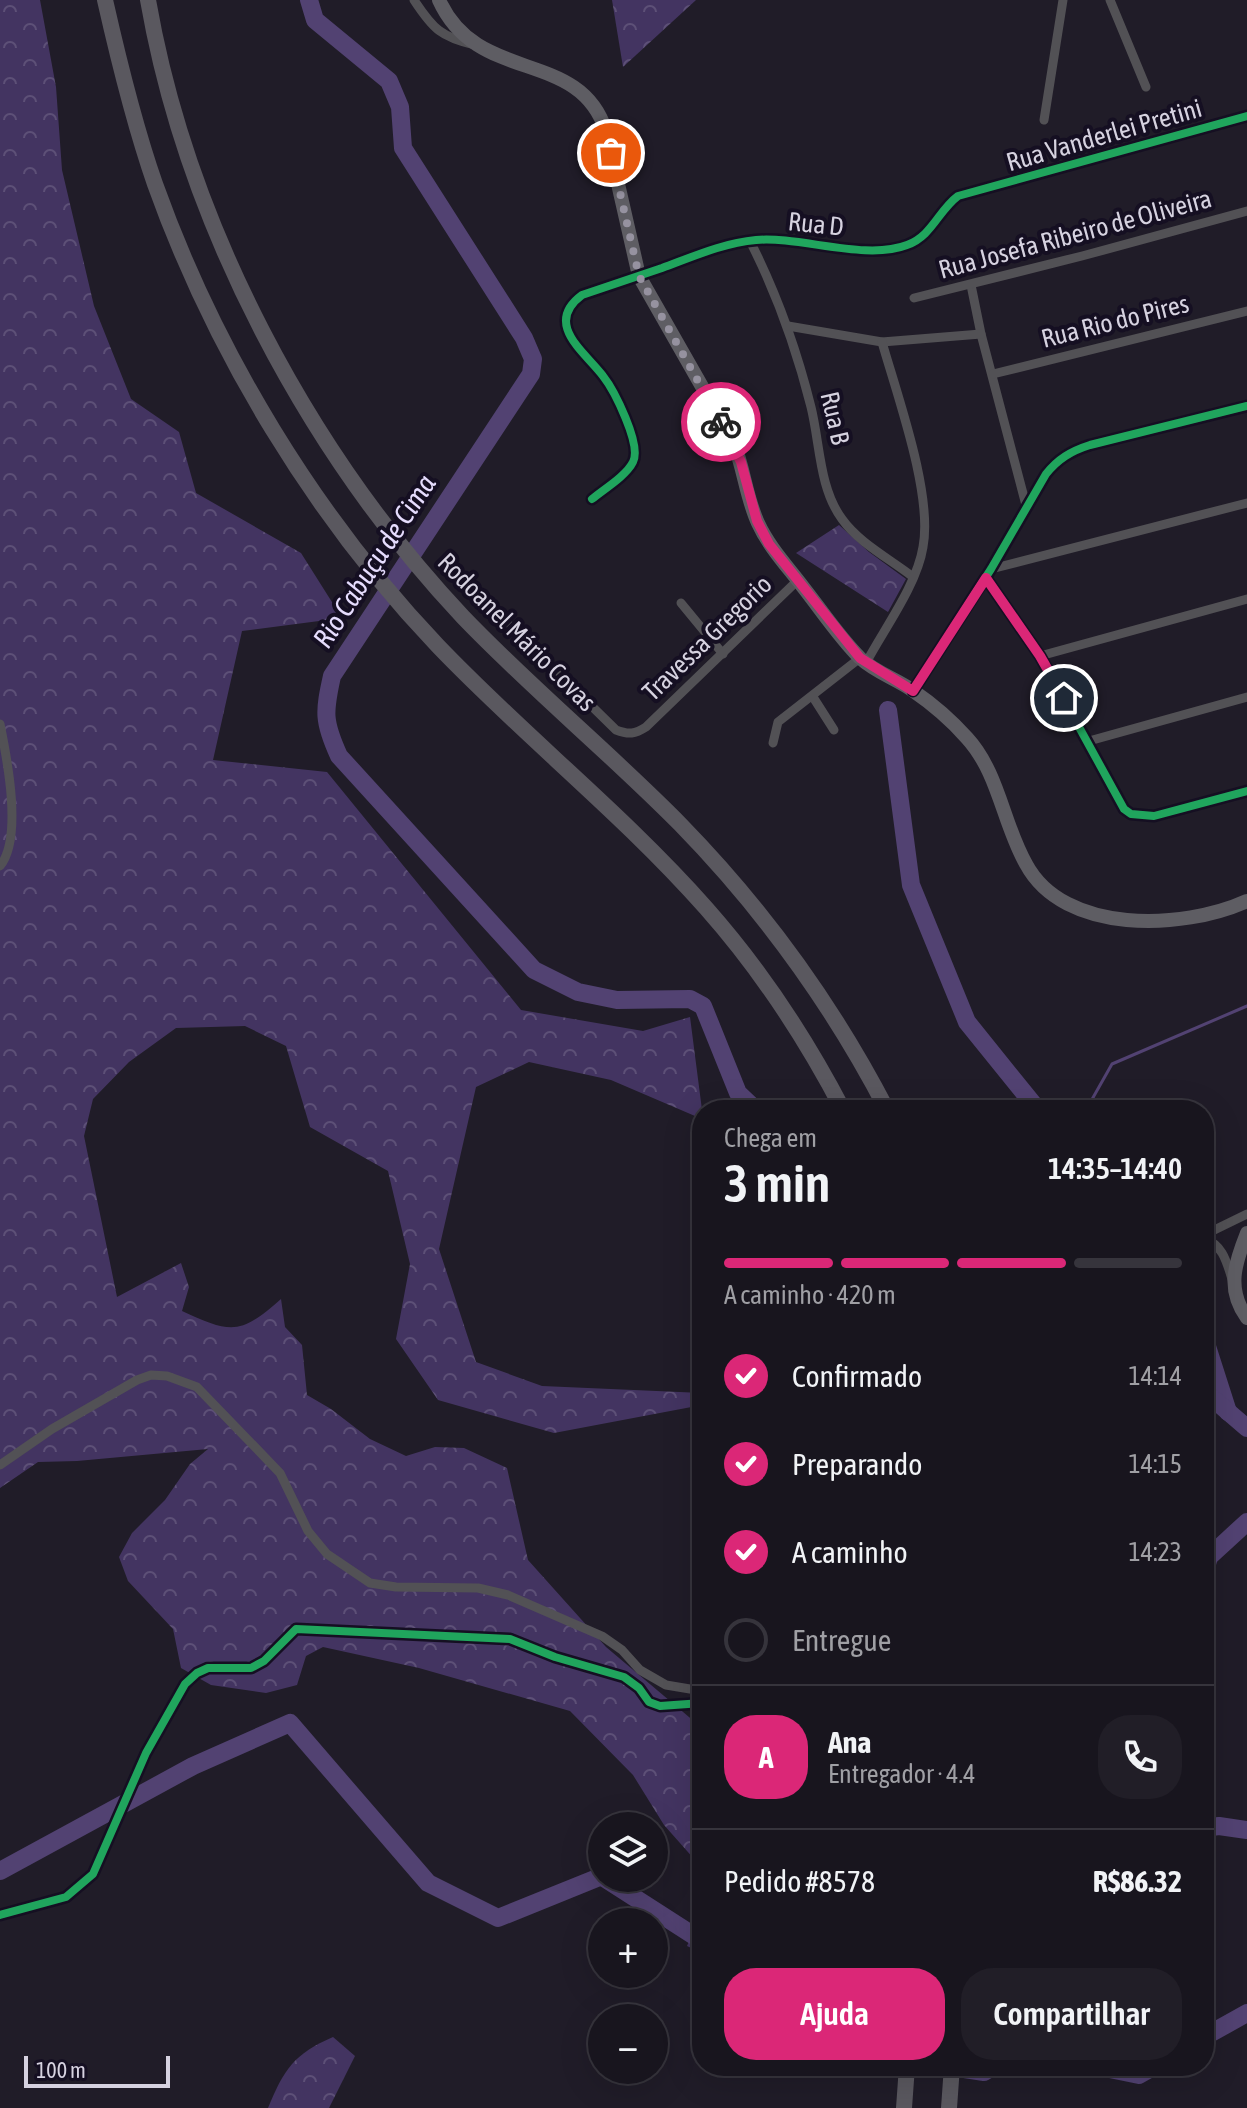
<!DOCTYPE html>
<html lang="pt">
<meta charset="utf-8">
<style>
:root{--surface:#18151e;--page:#211e27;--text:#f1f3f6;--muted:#9f9fa4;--line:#36343c;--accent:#db2777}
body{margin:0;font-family:"Asap Condensed",sans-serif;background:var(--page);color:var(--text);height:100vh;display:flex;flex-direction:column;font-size:30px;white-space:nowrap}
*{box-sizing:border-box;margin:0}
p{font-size:26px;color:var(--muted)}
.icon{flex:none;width:44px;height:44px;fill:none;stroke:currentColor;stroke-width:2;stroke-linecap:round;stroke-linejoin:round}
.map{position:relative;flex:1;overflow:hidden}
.side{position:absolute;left:692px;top:1100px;width:522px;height:976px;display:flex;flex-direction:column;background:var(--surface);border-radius:32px;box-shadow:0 8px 32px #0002,0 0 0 2px var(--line)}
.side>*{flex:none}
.fabs{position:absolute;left:588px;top:1812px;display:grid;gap:16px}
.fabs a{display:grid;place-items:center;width:80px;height:80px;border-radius:50%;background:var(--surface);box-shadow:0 8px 32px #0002,0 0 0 2px var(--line);font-size:40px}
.scale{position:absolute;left:24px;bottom:20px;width:146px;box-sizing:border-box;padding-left:8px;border:4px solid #d6d2e0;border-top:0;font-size:22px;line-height:28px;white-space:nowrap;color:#d6d2e0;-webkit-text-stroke:6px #150f22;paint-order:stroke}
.pin{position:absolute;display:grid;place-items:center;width:68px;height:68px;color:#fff;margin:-34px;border:4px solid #fff;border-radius:50%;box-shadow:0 2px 8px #0007}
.courier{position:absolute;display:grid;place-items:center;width:80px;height:80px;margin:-40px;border:6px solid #db2777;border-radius:50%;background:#fff;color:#222;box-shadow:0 2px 10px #0007}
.head em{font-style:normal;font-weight:600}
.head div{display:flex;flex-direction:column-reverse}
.head{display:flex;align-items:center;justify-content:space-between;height:136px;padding:0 32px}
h1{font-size:52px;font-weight:600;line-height:60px}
.bar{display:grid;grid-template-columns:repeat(4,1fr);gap:12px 8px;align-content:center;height:96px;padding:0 32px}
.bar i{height:10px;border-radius:6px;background:var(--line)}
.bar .active{background:var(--accent)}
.bar p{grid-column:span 4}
.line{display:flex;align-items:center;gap:20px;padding:0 32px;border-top:2px solid var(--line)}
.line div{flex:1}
.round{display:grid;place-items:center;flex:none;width:84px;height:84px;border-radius:32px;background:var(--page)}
ol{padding:0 32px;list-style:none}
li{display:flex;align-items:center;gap:24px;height:88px}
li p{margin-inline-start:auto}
li .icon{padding:8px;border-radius:50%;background:var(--accent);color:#fff;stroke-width:4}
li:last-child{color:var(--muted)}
li i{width:44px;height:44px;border:4px solid var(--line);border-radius:50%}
.primary-button{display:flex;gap:16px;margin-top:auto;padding:16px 32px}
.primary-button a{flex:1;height:92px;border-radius:32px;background:var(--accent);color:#fff;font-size:32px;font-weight:600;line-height:92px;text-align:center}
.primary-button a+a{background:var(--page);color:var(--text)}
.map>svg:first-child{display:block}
.forest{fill:url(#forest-crowns)}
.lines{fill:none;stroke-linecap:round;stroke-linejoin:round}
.stream{stroke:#524272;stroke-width:3}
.river{stroke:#524272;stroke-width:18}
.street{stroke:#525155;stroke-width:9}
.secondary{stroke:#5e5d63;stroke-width:14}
.highway{stroke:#5a585f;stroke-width:16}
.cycleway-casing{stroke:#150f22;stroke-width:13}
.cycleway{stroke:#20a55d;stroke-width:8}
.done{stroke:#9692a0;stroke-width:8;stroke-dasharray:0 14.4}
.route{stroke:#db2777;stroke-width:10}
.labels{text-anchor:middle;stroke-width:8;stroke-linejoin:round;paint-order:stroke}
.street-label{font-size:26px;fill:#d6d2e0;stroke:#150f22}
.water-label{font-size:28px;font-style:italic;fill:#e6ddfe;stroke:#150f22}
</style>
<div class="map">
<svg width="1247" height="2108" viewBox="0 0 1247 2108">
<defs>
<pattern id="forest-crowns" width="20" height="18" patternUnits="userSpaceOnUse" patternTransform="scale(2)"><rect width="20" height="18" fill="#433461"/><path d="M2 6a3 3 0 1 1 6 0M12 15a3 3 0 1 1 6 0" fill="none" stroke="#5d5077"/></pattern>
</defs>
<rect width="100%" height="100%" fill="#201c28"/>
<g class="forest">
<path d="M0,0H40L56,87L62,170L94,306L131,399L179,432L196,493L301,553L342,618L242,631L213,760L327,772L521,1010L643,1031L690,1017L702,1110V1119L611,1080L529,1062L476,1087L439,1249L476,1362L542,1386L702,1393V1405L554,1433L438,1400L396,1339L410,1264L388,1171L310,1127L286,1046L245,1026L176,1028L129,1062L93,1099L84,1136L117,1297L181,1263L189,1287L182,1311C232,1334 240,1335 281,1299L285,1327L302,1345L307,1395L331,1409L370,1439L406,1456L435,1447L464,1448L507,1468L528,1560L606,1647L702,1728V1953L687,1946L701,1913L695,1860L664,1825L633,1775L570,1711L419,1668L323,1647L306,1656L297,1685L266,1693L211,1685L181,1668L173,1629L128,1581L119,1557L132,1533L165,1500L190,1464L208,1449L77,1461L38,1462L0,1488Z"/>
<path d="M612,0H696L623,67Z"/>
<path d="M839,525L869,552L906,579L888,612L796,553Z"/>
<path d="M333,2037L355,2056L329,2108H268C284,2069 294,2054 333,2037Z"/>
</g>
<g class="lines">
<path class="stream" d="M1086,1110L1112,1064L1247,1006"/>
<g class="river">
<path d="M309,0L315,20L389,81L400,107L403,148L524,338L533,359L531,374L332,676C324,712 323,721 339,756L534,970L578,992L617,1000L690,999L703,1006L738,1093L756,1110"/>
<path d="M888,710L911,885L967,1022L1038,1110"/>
<path d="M1204,1337L1228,1412"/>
<path d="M1204,1391L1247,1428"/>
<path d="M1204,1574L1209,1557L1247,1522"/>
<path d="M1204,1828L1219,1826L1247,1830"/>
<path d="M0,1871L193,1766L290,1723L428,1883L498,1918L602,1876"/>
<path d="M604,1878L702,1941"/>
<path d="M1204,2037L1247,2013"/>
<path d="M945,2066L984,2072L994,2066"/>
<path d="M1095,2066L1139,2075L1155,2066"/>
</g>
<g class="street">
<path d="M414,0C433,29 441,37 475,45"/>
<path d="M1110,0L1146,87"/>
<path d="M1044,120L1063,0"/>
<path d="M750,241C778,296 796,347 811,407C820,443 819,488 842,519C859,543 890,559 913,577"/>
<path d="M971,285L981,334L1026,505"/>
<path d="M914,298L1082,256L1247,211"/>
<path d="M788,326L882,342L981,334"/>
<path d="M993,374L1247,311"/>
<path d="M592,499C604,489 626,476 633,462C642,445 614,390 603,376C585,352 543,324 582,295C609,286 636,277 662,268C692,257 723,243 756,240C800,236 866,261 907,245C932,236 938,211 958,196L1247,116"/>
<path d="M991,569L1247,503"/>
<path d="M986,578L1040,656L1124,809L1131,814L1154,816L1247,791"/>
<path d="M681,603L723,654"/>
<path d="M506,622L616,730C629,735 635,734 646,727L798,580"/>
<path d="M1040,656L1247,599"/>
<path d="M866,663C884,629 917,585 923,547C933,494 897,395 882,342"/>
<path d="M913,691L991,569L1046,474C1058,459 1071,451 1090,445L1247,406"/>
<path d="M813,697L834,730"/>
<path d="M0,724C7,758 23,838 0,866"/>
<path d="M1089,741L1247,697"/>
<path d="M773,743L778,722L860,658"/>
<path d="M1204,1235L1247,1214"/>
<path d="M1204,1238C1223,1246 1226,1260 1232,1279"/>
<path d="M0,1465L52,1429L137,1380L151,1375L167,1376L197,1387L280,1473L308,1531L327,1554L370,1583L396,1587L478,1588L508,1595L602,1636L622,1650L640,1670L666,1685L702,1691"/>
<path d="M0,1915L66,1897L93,1874L146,1753L185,1684L197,1673L208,1668H251L264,1661L296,1629L510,1639L555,1657L624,1677L639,1688L649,1702L660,1706L702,1703"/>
</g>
<g class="secondary">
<path d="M439,0C478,86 579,47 606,131L639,276L733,441C744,468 746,497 758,523C769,547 787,566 803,587C822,611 839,637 860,658C875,672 896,679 912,690C931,703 952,721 967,738C999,773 1003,824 1026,864C1064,935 1183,930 1247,901"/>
<path d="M1247,1233C1235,1263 1226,1289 1247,1318"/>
</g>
<g class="highway">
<path d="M105,0C119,62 134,124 155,184C215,352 315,517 438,646C524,736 623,814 706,908C760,969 805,1037 843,1110"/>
<path d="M148,0C187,224 308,452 463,617C532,689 610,753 680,824C763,909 832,1004 887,1110"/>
<path d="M904,2108L907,2066"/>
<path d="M949,2108L952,2066"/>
</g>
<defs>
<g id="cycleway">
<path d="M592,499C604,489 626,476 633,462C642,445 614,390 603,376C585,352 543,324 582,295C609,286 636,277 662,268C692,257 723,243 756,240C800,236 866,261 907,245C932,236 938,211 958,196L1247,116"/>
<path d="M986,578L1040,656L1124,809L1131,814L1154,816L1247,791"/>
<path d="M913,691L991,569L1046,474C1058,459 1071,451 1090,445L1247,406"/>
<path d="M0,1915L66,1897L93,1874L146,1753L185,1684L197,1673L208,1668H251L264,1661L296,1629L510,1639L555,1657L624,1677L639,1688L649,1702L660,1706L702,1703"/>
</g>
</defs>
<use href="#cycleway" class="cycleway-casing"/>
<use href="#cycleway" class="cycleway"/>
</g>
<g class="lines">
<path class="done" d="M611,153L639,276L721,422"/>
<path class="route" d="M721,422L741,462L757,521L769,544L860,658L913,691L986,578L1040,656L1064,698"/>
</g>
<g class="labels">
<g class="street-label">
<text transform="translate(1104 135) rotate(-16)" y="9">Rua Vanderlei Pretini</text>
<text transform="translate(816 224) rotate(6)" y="9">Rua D</text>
<text transform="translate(1075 234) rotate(-15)" y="9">Rua Josefa Ribeiro de Oliveira</text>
<text transform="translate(1115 321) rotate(-14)" y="9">Rua Rio do Pires</text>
<text transform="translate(835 418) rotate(77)" y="9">Rua B</text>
<text transform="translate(517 632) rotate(45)" y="9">Rodoanel Mário Covas</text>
<text transform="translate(707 638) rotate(-44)" y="9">Travessa Gregorio</text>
</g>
<g class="water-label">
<text transform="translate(374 561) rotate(-57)" y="10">Rio Cabuçu de Cima</text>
</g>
</g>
</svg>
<div class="fabs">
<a><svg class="icon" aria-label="layers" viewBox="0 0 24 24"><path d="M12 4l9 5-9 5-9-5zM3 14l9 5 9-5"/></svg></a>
<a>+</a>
<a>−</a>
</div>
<div class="scale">100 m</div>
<div class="pin" style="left:611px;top:153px;background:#ea580c"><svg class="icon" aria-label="bag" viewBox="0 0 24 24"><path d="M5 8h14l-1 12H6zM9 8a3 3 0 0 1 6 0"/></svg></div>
<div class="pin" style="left:1064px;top:698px;background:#1f2937"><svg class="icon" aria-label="home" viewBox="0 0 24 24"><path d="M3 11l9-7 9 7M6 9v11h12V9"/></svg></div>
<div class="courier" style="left:721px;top:422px"><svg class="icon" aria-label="bike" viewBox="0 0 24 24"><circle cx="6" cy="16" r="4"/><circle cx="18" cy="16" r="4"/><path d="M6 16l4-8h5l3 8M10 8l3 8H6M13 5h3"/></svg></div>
<section class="side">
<div class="head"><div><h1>3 min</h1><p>Chega em</p></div><em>14:35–14:40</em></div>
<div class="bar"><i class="active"></i><i class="active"></i><i class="active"></i><i></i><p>A caminho · 420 m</p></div>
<ol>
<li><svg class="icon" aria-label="check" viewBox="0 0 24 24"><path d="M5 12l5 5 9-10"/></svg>Confirmado<p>14:14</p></li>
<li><svg class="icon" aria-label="check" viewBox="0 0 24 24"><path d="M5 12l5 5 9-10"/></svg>Preparando<p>14:15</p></li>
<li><svg class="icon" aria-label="check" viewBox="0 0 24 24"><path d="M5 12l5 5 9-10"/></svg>A caminho<p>14:23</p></li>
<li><i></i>Entregue</li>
</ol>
<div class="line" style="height:144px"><b class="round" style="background:var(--accent);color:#fff">A</b><div><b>Ana</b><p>Entregador · 4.4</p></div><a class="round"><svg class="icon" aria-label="phone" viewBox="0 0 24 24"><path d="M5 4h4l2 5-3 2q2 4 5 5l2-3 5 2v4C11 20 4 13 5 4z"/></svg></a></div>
<div class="line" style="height:104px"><div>Pedido #8578</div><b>R$86.32</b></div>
<div class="primary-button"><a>Ajuda</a><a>Compartilhar</a></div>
</section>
</div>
